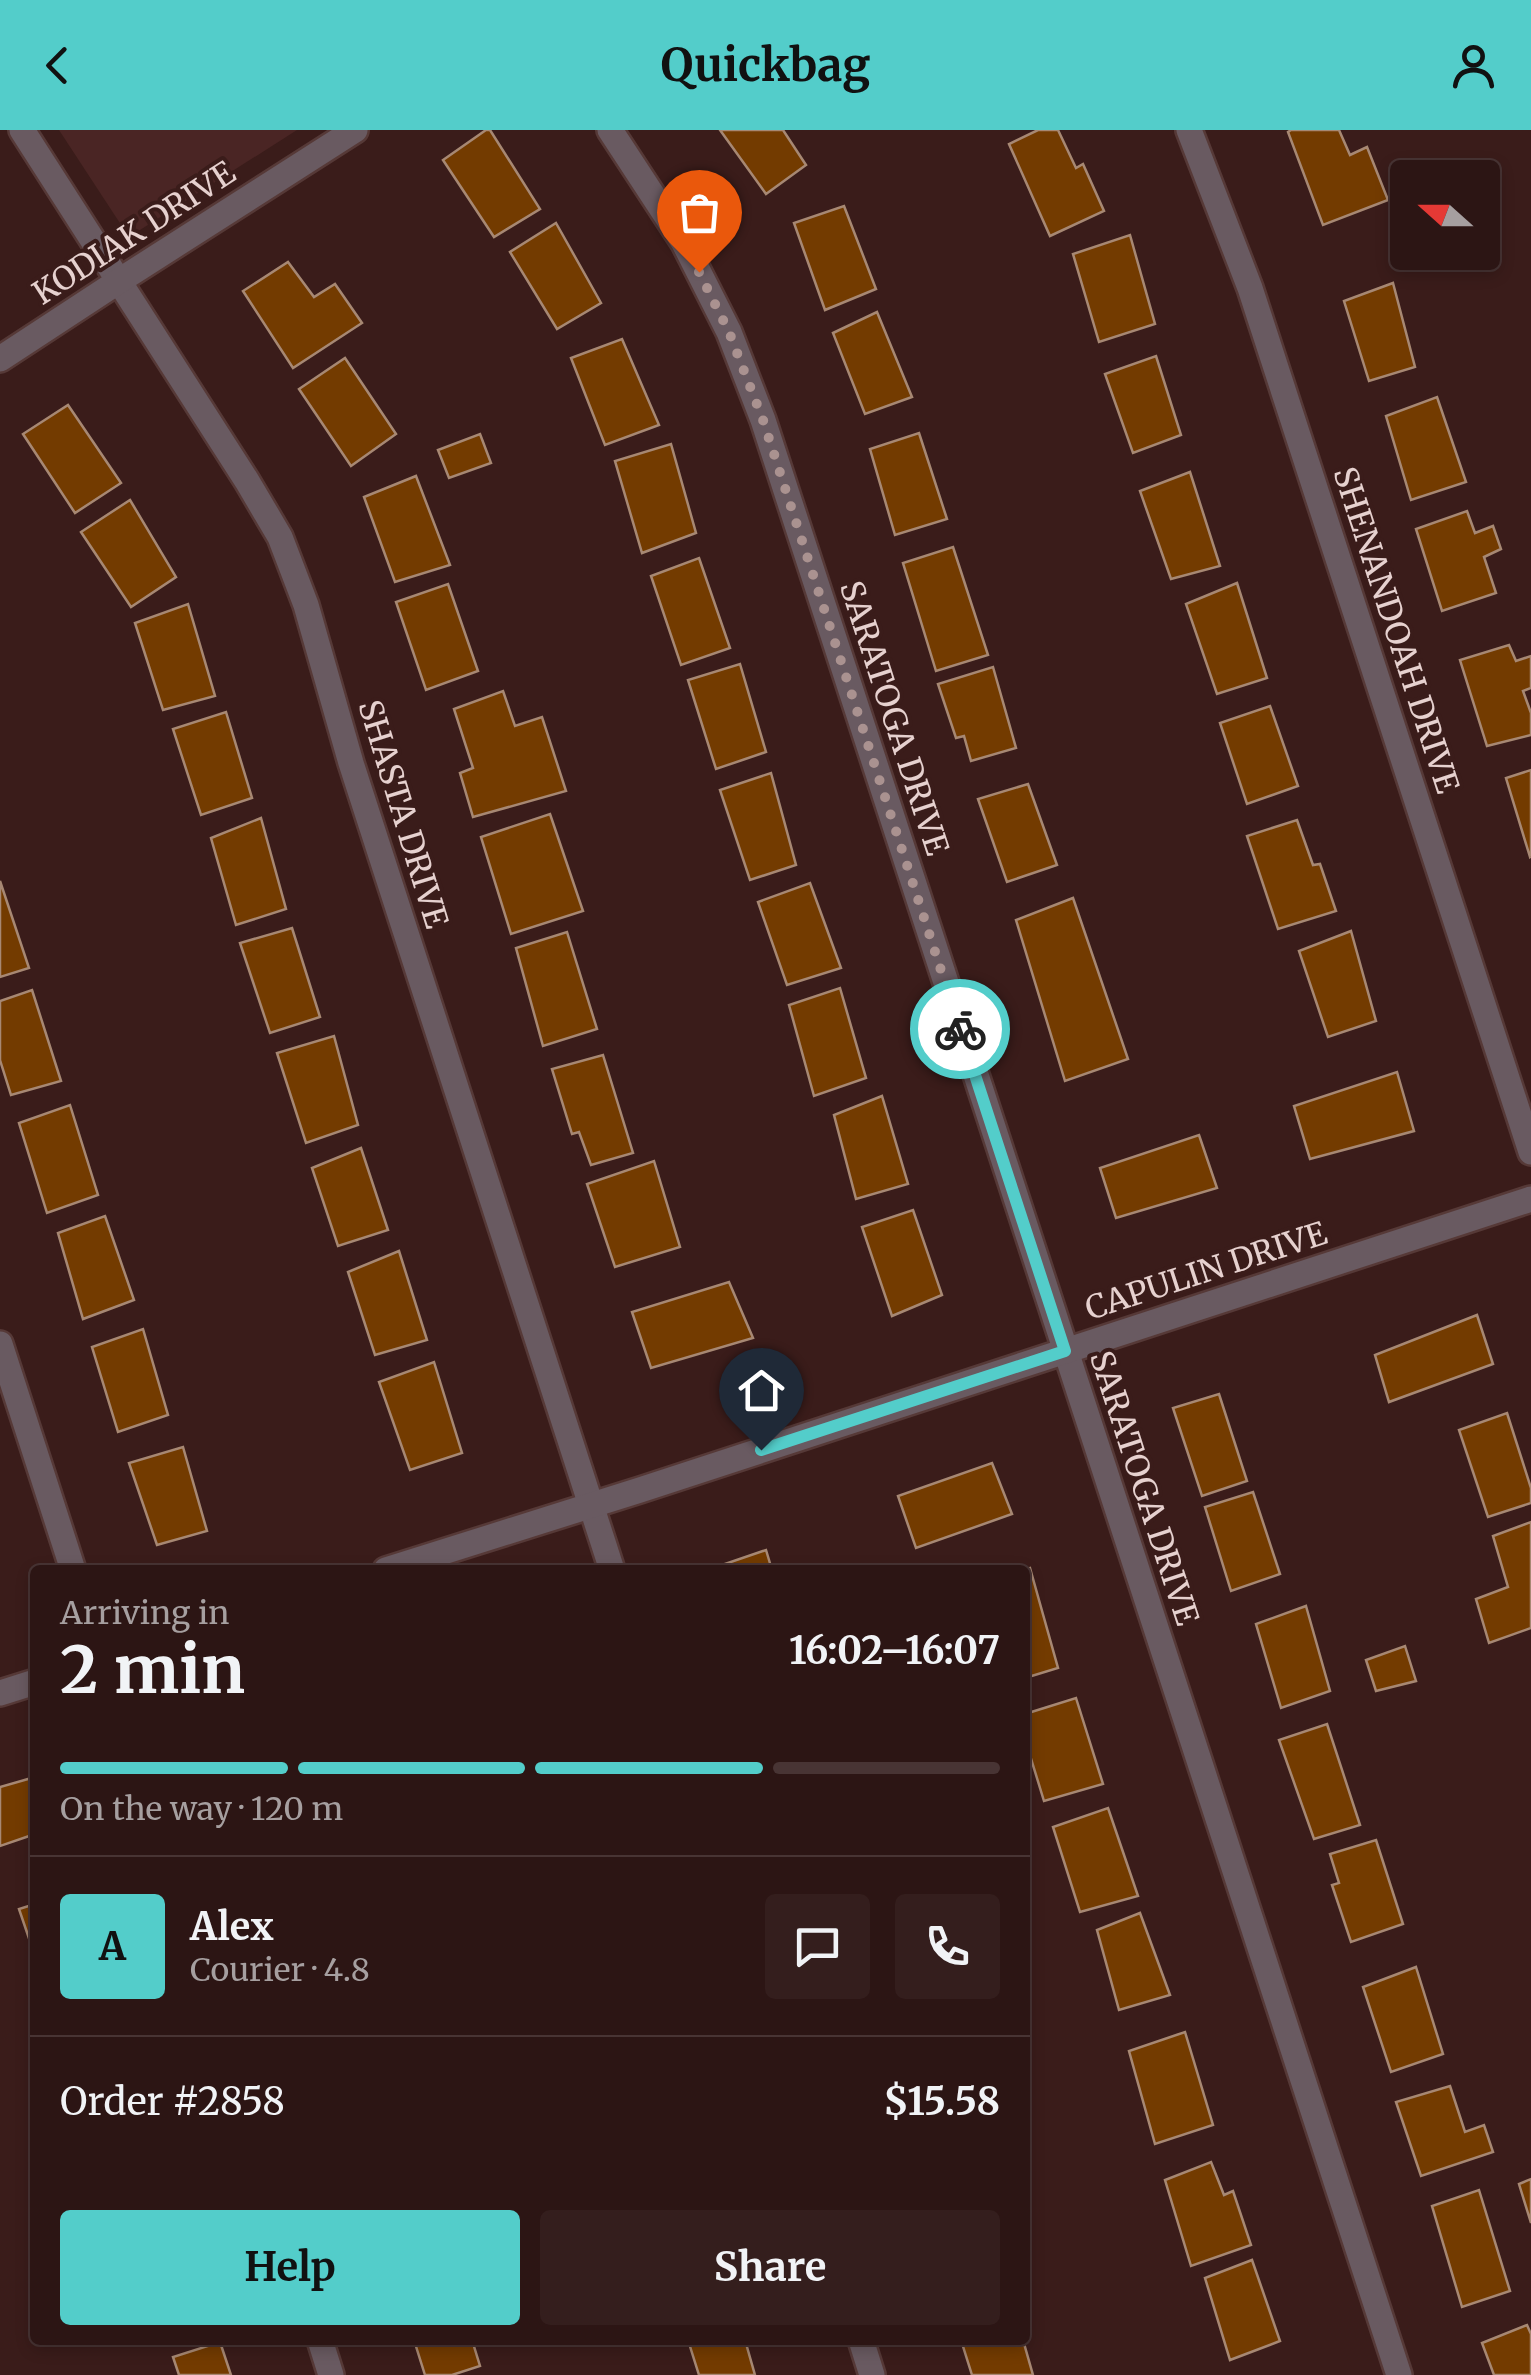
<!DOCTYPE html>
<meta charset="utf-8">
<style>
:root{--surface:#2c1514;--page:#341e1d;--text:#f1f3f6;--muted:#a69fa0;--line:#483434;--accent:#53cdca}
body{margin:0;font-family:Merriweather,serif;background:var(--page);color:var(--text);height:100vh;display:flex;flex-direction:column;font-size:38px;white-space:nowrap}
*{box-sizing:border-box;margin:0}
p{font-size:32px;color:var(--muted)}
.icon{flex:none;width:55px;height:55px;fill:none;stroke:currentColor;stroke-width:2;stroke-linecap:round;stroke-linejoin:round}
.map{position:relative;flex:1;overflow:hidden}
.sheet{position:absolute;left:30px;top:1435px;width:1000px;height:780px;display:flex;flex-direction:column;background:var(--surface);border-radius:10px;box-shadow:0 5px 15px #0003,0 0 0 2px var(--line)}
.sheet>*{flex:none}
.needle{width:65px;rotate:291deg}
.controls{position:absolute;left:1390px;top:30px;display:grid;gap:20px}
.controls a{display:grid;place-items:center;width:110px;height:110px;border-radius:10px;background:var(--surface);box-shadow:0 5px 15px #0003,0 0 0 2px var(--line);font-size:50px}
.pin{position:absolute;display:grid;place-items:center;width:85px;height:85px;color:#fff;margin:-102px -42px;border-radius:50% 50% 50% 0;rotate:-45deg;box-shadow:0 0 10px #0007}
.pin .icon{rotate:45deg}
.courier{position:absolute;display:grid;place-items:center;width:100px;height:100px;margin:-50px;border:8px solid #53cdca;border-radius:50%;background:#fff;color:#222;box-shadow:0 2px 12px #0007}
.head em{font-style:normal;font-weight:700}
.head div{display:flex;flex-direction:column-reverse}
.head{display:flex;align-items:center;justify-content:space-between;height:170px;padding:0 30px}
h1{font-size:65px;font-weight:700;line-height:75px}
.bar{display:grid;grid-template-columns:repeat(4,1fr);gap:15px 10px;align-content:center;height:120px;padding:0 30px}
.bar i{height:12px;border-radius:8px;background:var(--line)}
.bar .on{background:var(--accent)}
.bar p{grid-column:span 4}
.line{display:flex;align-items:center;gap:25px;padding:0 30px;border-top:2px solid var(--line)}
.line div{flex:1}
.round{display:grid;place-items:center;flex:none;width:105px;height:105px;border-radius:10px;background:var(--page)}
.primary-button{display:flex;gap:20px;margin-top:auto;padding:20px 30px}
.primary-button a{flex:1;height:115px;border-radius:10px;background:var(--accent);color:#111;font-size:40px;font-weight:700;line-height:115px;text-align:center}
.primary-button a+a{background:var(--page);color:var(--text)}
header{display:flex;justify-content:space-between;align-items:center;height:130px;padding:0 30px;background:var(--accent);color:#111;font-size:45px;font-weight:700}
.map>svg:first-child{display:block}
.built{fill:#4a2524}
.building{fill:#733b00;stroke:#a78873;stroke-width:2.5}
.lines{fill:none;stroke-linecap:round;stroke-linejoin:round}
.minor-casing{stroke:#563937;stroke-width:30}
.minor{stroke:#695a61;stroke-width:25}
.done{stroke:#aa9290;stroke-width:10;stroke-dasharray:0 18}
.route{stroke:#53cdca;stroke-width:12}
.labels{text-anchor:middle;stroke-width:8;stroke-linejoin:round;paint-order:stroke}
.street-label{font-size:32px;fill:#e6d1cf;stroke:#3a1c1a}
</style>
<header><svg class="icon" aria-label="back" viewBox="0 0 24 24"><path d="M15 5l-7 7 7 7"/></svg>Quickbag<svg class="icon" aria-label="person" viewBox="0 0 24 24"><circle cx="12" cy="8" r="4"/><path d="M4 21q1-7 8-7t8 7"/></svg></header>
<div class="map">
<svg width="1531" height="2245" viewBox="0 0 1531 2245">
<rect width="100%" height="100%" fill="#3a1c1a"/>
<path class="built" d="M59,0H297L129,107Z"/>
<g class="building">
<path d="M486,0H490L540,79L494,107L443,30Z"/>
<path d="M720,0H783L806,35L766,64Z"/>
<path d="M1038,0H1058L1076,38L1083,34L1104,81L1050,106L1009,14Z"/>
<path d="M1291,0H1339L1350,25L1367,17L1388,70L1323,95L1288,2Z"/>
<path d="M844,76L876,159L825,180L794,93Z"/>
<path d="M556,93L601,173L557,199L510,122Z"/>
<path d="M1130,105L1155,194L1099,212L1073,124Z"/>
<path d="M288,132L314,167L335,154L362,193L293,238L243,161Z"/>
<path d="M1393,153L1415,237L1369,251L1344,171Z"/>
<path d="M877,182L912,267L865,284L833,203Z"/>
<path d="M622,209L659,295L605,315L571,228Z"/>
<path d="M1156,226L1181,305L1133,323L1105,244Z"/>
<path d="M345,228L396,304L351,336L299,259Z"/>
<path d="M1437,267L1466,352L1411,370L1386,286Z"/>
<path d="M68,275L121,353L75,383L23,304Z"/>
<path d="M919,303L947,389L895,405L870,319Z"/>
<path d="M480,304L491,333L449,348L438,320Z"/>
<path d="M671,314L696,403L642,423L615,331Z"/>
<path d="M1190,342L1220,436L1171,449L1140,361Z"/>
<path d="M416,346L450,435L395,452L364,367Z"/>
<path d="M130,370L176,447L131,477L81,402Z"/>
<path d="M1467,381L1475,403L1493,396L1501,419L1484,427L1496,463L1442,481L1416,399Z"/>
<path d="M953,417L988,525L936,541L903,433Z"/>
<path d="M699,428L730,518L681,535L651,446Z"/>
<path d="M1237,453L1267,548L1217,564L1186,474Z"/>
<path d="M448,454L478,541L426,560L396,472Z"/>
<path d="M188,474L215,566L163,580L135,493Z"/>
<path d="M1509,515L1516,531L1531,526V558L1523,561L1531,583V605L1487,616L1460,530Z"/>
<path d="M740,534L766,622L716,639L688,550Z"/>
<path d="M993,537L1016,618L971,631L964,606L956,608L938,554Z"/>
<path d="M503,561L515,596L542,587L566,661L473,687L460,643L473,638L454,579Z"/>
<path d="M1270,576L1298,656L1247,674L1220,593Z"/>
<path d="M226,582L252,668L201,685L173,599Z"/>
<path d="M1531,640V726L1530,727L1506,648Z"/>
<path d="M771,643L796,735L750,750L720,660Z"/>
<path d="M1028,654L1057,735L1007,752L978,669Z"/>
<path d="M550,684L583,781L511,804L481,707Z"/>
<path d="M261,688L286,779L236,795L211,708Z"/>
<path d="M1297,690L1313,735L1320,734L1336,781L1278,799L1247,706Z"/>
<path d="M0,751L29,838L0,847Z"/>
<path d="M810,753L841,838L787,855L758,772Z"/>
<path d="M1073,768L1128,929L1065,951L1016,790Z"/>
<path d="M292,798L320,887L270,903L240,813Z"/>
<path d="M1351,801L1376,891L1328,907L1299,821Z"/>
<path d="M567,802L597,899L543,916L516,818Z"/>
<path d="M840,858L866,948L814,966L789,875Z"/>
<path d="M32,860L61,951L11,965L0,930V871Z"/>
<path d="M334,906L358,995L306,1013L277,923Z"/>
<path d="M603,925L633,1023L591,1035L579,1002L572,1004L552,939Z"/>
<path d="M1397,942L1414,1001L1310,1029L1294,976Z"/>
<path d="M882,966L908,1054L856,1069L834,985Z"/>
<path d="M70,975L98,1065L47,1083L19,993Z"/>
<path d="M1199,1005L1217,1058L1116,1088L1100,1038Z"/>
<path d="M361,1018L388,1100L338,1116L312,1038Z"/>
<path d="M654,1031L680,1117L615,1137L587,1054Z"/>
<path d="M913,1080L942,1165L892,1186L862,1097Z"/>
<path d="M105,1086L134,1170L83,1189L58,1103Z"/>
<path d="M399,1121L427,1210L375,1225L348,1142Z"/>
<path d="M729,1152L753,1208L651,1238L632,1182Z"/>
<path d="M1477,1185L1493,1234L1389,1272L1375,1225Z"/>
<path d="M143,1199L168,1285L118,1302L92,1217Z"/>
<path d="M434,1232L462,1323L410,1340L379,1252Z"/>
<path d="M1219,1264L1247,1351L1202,1366L1173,1278Z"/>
<path d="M1507,1283L1531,1358V1373L1488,1387L1459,1300Z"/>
<path d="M183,1317L207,1401L157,1415L129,1333Z"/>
<path d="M992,1333L1012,1384L916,1418L898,1366Z"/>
<path d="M1253,1362L1280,1444L1231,1461L1205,1377Z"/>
<path d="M1531,1392V1498L1489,1513L1476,1469L1508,1457L1493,1406Z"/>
<path d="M766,1420L772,1440H717L716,1437Z"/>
<path d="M1030,1438L1058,1538L1025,1548L1023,1440Z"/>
<path d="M1306,1476L1330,1561L1281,1578L1256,1494Z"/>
<path d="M1405,1516L1416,1551L1376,1561L1366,1530Z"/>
<path d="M1076,1568L1103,1654L1044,1671L1025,1609V1584Z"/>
<path d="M1327,1594L1360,1695L1314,1709L1279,1610Z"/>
<path d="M35,1647V1704L0,1716V1657Z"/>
<path d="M1108,1678L1138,1766L1080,1782L1053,1697Z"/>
<path d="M1376,1710L1403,1794L1351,1812L1332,1755L1339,1753L1330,1724Z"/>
<path d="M35,1774V1826L19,1779Z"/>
<path d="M1140,1783L1170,1865L1119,1880L1097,1800Z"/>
<path d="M1416,1837L1443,1924L1391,1942L1363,1857Z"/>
<path d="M1185,1902L1213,1995L1155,2014L1129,1921Z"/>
<path d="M1450,1956L1465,2002L1484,1995L1493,2022L1421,2046L1396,1972Z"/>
<path d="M1211,2032L1224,2065L1233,2061L1251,2115L1191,2136L1165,2050Z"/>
<path d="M1531,2049V2093L1519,2054Z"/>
<path d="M1479,2060L1510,2161L1462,2177L1432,2076Z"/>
<path d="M1252,2130L1280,2211L1230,2230L1205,2148Z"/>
<path d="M1527,2195L1531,2204V2245H1494L1482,2213Z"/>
<path d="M414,2210H472L480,2236L452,2245H425Z"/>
<path d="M688,2210H745L755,2245H699Z"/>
<path d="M961,2210H1023L1033,2245H972Z"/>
<path d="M220,2212L231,2245H179L173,2227Z"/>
</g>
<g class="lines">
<defs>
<g id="minor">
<path d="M22,0L247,351L280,407L306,475L351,633L612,1440"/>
<path d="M610,0L684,113L729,202L763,290L1399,2245"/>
<path d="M1189,0L1250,158L1531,1022"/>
<path d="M0,229L119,151L355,0"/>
<path d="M0,1214L73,1440"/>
<path d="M386,1440L640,1360L1531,1069"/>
<path d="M0,1563L35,1552"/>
<path d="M320,2210L331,2245"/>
<path d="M861,2210L872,2245"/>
</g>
</defs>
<use href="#minor" class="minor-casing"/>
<use href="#minor" class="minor"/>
</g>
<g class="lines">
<path class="done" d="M699,142L729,202L763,290L960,899"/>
<path class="route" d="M761,1320L1065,1221L960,899"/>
</g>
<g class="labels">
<g class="street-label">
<text transform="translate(134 103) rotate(-33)" y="11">KODIAK DRIVE</text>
<text transform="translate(1396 500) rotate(72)" y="11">SHENANDOAH DRIVE</text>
<text transform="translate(894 588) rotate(72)" y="11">SARATOGA DRIVE</text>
<text transform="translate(403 684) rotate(73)" y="11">SHASTA DRIVE</text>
<text transform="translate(1206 1141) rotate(-18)" y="11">CAPULIN DRIVE</text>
<text transform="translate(1144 1358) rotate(72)" y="11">SARATOGA DRIVE</text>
</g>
</g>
</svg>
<div class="controls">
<a><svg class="needle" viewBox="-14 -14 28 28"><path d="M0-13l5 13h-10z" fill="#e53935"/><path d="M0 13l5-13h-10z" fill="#a69fa0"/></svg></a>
</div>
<div class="pin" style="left:699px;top:142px;background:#ea580c"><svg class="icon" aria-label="bag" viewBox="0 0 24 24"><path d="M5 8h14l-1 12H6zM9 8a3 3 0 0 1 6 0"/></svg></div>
<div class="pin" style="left:761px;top:1320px;background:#1f2937"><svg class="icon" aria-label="home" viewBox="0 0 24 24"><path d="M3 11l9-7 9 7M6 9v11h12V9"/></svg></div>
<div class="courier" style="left:960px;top:899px"><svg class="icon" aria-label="bike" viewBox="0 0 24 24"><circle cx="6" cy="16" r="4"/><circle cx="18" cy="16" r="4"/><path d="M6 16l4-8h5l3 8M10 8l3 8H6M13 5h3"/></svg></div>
<section class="sheet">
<div class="head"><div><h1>2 min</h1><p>Arriving in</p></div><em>16:02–16:07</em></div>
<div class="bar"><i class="on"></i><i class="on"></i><i class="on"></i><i></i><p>On the way · 120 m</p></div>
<div class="line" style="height:180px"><b class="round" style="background:var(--accent);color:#111">A</b><div><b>Alex</b><p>Courier · 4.8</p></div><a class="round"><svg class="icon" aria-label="chat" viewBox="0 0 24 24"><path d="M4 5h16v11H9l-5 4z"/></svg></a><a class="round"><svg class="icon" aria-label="phone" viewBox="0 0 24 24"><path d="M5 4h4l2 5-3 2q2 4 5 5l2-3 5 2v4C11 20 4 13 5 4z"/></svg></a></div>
<div class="line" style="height:130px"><div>Order #2858</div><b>$15.58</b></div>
<div class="primary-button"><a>Help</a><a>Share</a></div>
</section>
</div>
